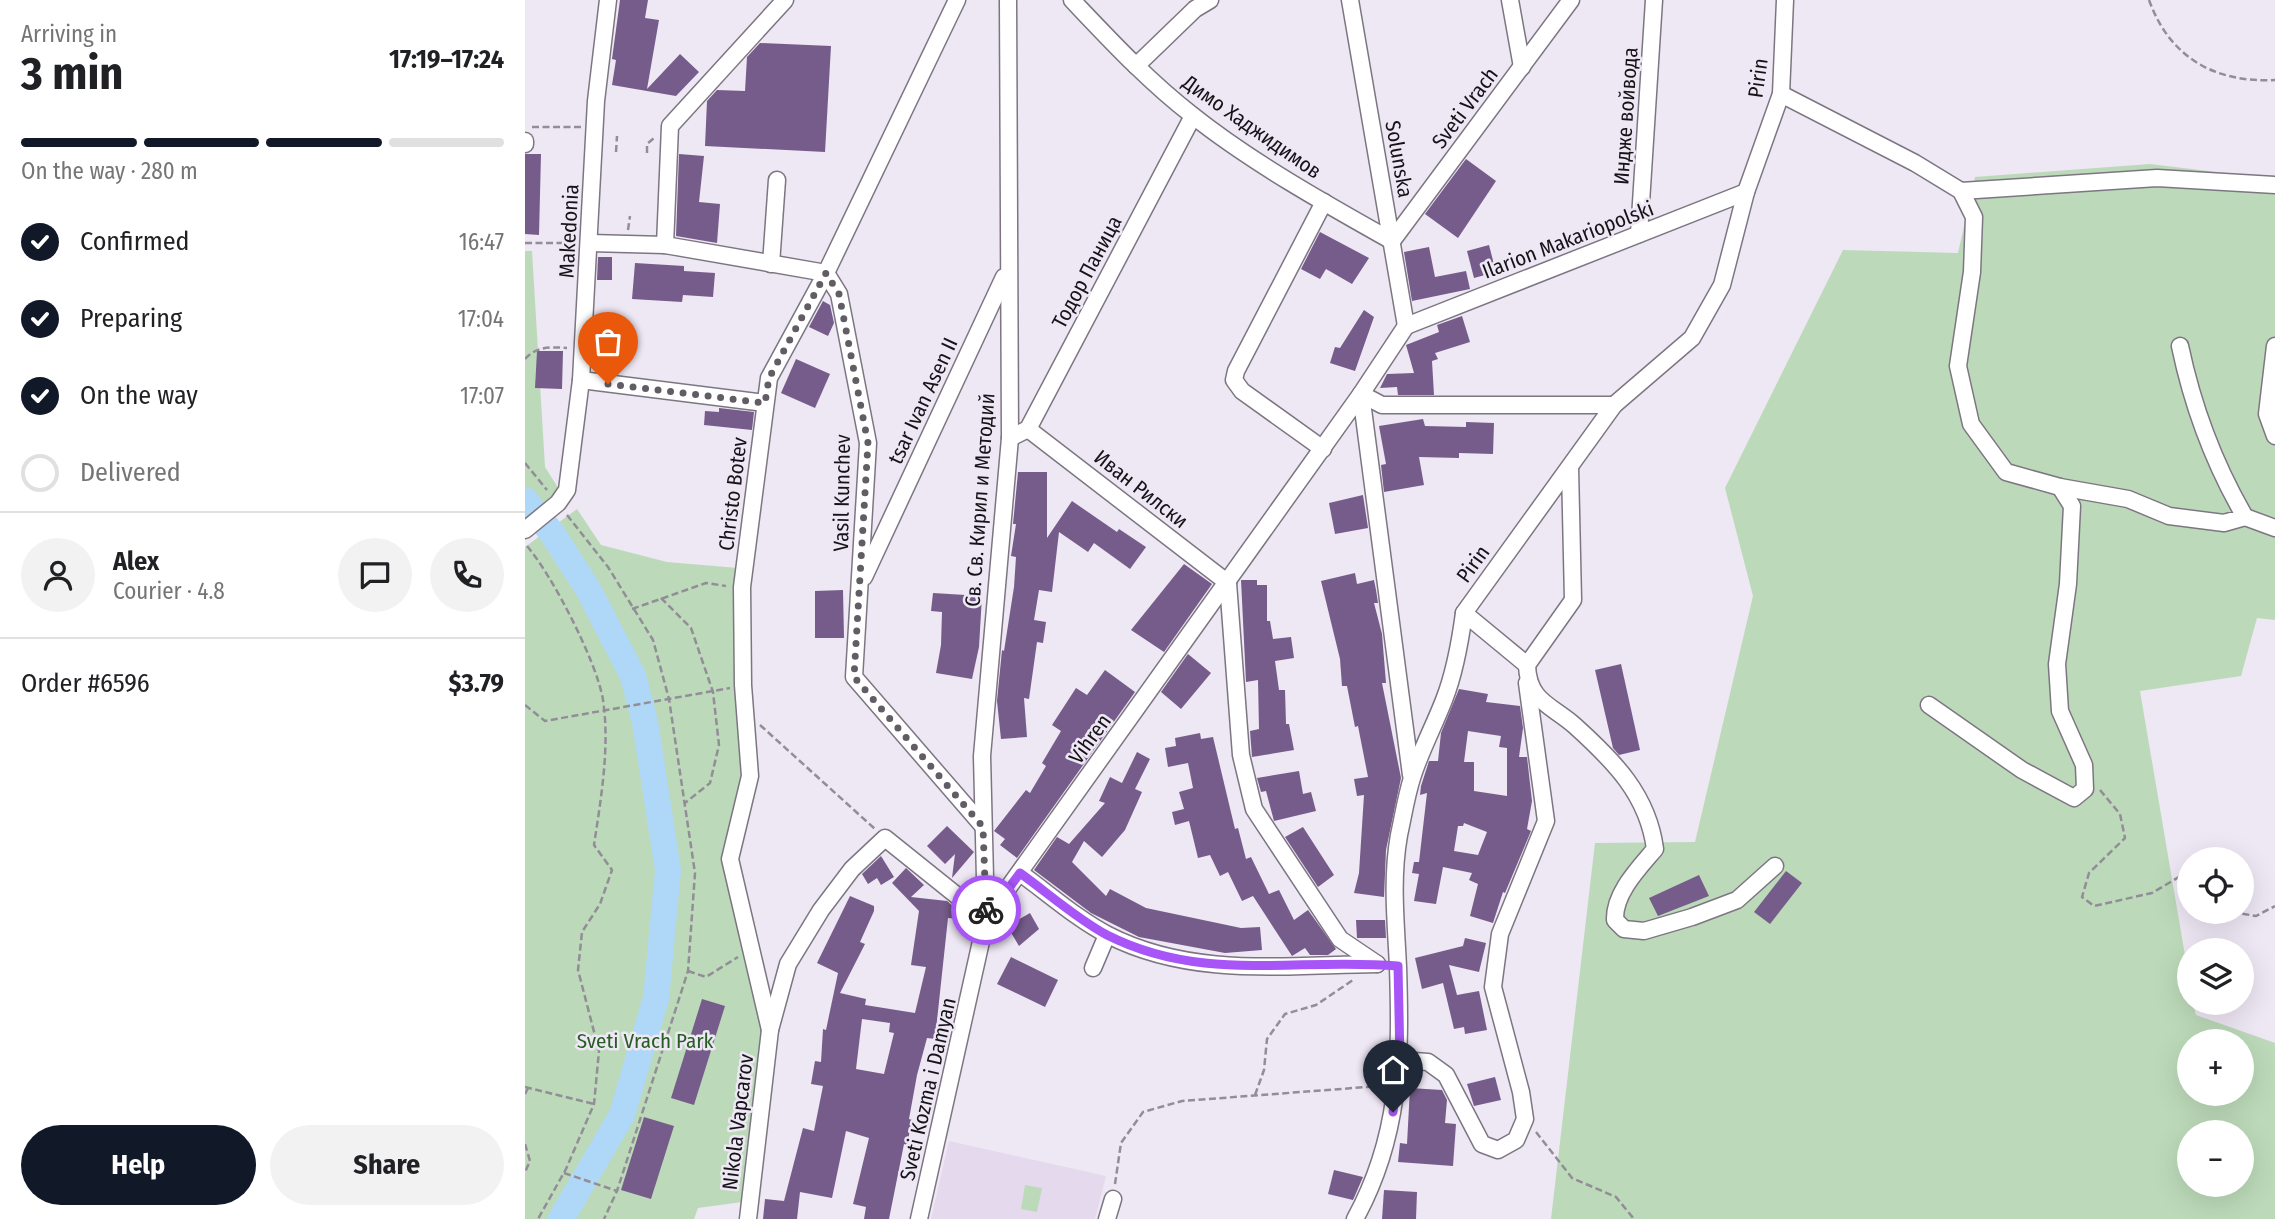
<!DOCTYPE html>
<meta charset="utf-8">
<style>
:root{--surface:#fff;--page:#f2f2f2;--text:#202124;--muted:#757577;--line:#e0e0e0;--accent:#111827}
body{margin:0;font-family:"Fira Sans Condensed",sans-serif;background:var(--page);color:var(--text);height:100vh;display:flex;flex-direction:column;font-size:26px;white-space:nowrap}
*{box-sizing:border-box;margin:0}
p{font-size:23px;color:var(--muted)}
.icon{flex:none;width:38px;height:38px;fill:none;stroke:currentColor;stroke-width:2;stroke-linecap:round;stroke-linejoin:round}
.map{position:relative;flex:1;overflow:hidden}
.sheet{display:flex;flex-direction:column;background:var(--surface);width:525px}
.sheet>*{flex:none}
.controls{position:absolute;left:1652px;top:847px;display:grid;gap:14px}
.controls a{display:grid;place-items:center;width:77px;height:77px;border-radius:50%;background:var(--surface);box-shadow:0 7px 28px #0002;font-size:35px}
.pin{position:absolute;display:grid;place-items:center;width:60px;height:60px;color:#fff;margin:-72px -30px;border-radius:50% 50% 50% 0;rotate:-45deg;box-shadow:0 0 7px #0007}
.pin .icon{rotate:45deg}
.courier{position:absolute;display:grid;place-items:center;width:70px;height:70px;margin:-35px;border:5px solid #a855f7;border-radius:50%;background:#fff;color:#222;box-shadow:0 2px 9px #0007}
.headline em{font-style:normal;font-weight:700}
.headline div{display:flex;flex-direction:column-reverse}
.headline{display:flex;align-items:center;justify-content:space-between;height:119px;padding:0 21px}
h1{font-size:46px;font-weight:700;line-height:52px}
.bar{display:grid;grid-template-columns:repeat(4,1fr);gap:10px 7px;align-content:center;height:84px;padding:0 21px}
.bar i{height:9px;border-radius:5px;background:var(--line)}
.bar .active{background:var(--accent)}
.bar p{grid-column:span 4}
.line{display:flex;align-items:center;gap:18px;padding:0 21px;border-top:2px solid var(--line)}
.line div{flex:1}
.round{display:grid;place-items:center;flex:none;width:74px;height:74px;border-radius:37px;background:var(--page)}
ol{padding:0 21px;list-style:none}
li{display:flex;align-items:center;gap:21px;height:77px}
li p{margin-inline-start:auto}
li .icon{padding:7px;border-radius:50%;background:var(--accent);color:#fff;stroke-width:4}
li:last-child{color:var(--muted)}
li i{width:38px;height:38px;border:4px solid var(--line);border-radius:50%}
.button{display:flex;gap:14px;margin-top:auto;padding:14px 21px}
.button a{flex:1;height:80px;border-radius:42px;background:var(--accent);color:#fff;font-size:28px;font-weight:700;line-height:80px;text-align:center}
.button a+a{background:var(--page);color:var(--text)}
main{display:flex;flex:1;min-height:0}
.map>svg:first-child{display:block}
.built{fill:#e4d9ed}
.green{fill:#bcdab9;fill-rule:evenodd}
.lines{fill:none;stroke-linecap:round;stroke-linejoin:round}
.river{stroke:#afd7f8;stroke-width:26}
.building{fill:#765c8a;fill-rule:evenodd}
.minor-casing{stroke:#7d7682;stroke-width:19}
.path{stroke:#928d97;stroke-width:2.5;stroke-dasharray:7 3.5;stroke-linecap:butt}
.minor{stroke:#fff;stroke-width:16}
.done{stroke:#625d65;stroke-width:7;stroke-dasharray:0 12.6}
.route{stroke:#a855f7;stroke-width:9}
.labels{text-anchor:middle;stroke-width:5;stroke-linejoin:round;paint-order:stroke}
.street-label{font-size:21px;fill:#161318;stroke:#eee7f4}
.park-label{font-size:21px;fill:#255d22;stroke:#eee7f4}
</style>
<main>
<section class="sheet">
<div class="headline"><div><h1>3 min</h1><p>Arriving in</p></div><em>17:19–17:24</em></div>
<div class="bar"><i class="active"></i><i class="active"></i><i class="active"></i><i></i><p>On the way · 280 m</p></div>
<ol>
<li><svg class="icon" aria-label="check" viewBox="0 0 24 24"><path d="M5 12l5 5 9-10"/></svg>Confirmed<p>16:47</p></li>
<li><svg class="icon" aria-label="check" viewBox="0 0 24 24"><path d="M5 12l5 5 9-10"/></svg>Preparing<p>17:04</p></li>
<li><svg class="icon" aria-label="check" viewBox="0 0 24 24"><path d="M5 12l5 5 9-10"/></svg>On the way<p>17:07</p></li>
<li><i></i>Delivered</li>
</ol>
<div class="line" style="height:126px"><a class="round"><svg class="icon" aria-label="person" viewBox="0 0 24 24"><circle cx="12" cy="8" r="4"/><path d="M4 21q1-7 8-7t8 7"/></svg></a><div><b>Alex</b><p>Courier · 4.8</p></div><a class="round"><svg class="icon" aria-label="chat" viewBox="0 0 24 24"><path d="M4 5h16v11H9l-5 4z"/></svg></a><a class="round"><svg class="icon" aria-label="phone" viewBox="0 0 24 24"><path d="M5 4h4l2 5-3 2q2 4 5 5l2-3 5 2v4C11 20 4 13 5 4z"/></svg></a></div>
<div class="line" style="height:91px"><div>Order #6596</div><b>$3.79</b></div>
<div class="button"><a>Help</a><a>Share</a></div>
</section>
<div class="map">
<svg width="1750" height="1219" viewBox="0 0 1750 1219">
<rect width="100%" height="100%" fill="#eee7f4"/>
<path class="built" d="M424,1141L581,1176L570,1219H406Z"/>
<g class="green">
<path d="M1625,164L1750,179V620L1732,618L1716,676L1615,691L1664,979V1003H1668L1671,1015L1750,1043V1219H1026L1070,843L1170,842L1228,596L1200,488L1318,250L1433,253L1450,177ZM1664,1041H1717V1094H1664ZM1664,1132H1717V1185H1664Z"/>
<path d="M0,251H7L20,467L37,494L14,507L0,490Z"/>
<path d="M52,509L76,545L142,562L213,568L223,770L202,861L241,1036L217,1202L173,1208L169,1219H0V547Z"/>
<path d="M500,1185L517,1188L512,1212L496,1209Z"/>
</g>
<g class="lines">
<path class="river" d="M0,500L27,533L63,589L108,676L120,722L143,870L131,998L97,1115L36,1219"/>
</g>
<g class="building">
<path d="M95,0H123L120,18L134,20L122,89L155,54L174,72L151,96L87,85L91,60L87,59Z"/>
<path d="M235,43L306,46L300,152L180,146L182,101L192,90L220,91L222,57Z"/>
<path d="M0,154H16L14,235L0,234Z"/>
<path d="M154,154L179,156L174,202L195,204L192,243L151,236Z"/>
<path d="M941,159L971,181L933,238L900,214Z"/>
<path d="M795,232L844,258L827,284L801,269L795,279L776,269Z"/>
<path d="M964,245L971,272L949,278L942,251Z"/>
<path d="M904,247L910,277L941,271L945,289L887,301L879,252Z"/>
<path d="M73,257H87V280H72Z"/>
<path d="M110,263L159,266V271L190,273L188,297L158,295L157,302L107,299Z"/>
<path d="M298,301L305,305L309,323L303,336L284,327Z"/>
<path d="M839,310L849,317L830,371L805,363L810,347L815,348Z"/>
<path d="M937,316L945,342L910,353L913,359L907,361L909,395H873L872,387L855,388L862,374L889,373L881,345L914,332L912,325Z"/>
<path d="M12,351H38L37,389L10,388Z"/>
<path d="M271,359L305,374L290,408L256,393Z"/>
<path d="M194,408L229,412L227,430L179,425L180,411L194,412Z"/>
<path d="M898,419L900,426L941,427V422L969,423L968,454L934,453V458L894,457L899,485L859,492L856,465L861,464L854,426Z"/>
<path d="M493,472H522V538L547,501L592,532L594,529L621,547L605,569L569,543L563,552L534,532L527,592L514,590L509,620L521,622L518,643L512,642L504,699L499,698L502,737L476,739L472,701L477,650L479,651L489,587L491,557L486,556L491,524H488Z"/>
<path d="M838,495L843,528L810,534L804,503Z"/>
<path d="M659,564L687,584L639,652L606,630Z"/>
<path d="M830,573L832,584L849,580L851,590L853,603H849L857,634L861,683H857L876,778L861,850L859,897L829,893L834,873L839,795L832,796L829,779L843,777L833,726L830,727L822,686H817L815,659L796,581Z"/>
<path d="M716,580H732V585H742V621H745L748,639L766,637L769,658L750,661L754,690H760L761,724H764L769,750L727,757L725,731L734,729L733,680L721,682Z"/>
<path d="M318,590L319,638H290V591Z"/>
<path d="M408,593L457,596L454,647L447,679L411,673L416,645L417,612L406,611Z"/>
<path d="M663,654L686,673L656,709L636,692Z"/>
<path d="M1096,664L1115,750L1094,755L1088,748L1070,670Z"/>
<path d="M580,670L610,692L492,858L475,845L480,839L469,831L501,790L505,793L521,766L517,763L536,731L527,725L551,688L562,695Z"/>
<path d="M934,689L963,694L961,702L995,706L998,728L994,757H1002L1007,801L1002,829L1006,831L980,893L978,892L968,923L945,916L953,884L944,880L947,873L918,867L911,904L889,901L894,874L887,873L889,862H894L902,793L895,795L896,786L904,761H913L916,733ZM943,731L976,736L974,747L982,748V796L949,791V762H939ZM939,823L962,832L953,855L929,851L933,826H938Z"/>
<path d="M675,733L676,739L688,737L710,829L713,828L721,859L726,857L744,894L754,890L769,920L783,910L811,949L803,955H785L780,948L767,956L728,896L717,901L703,872L695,876L685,855L673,858L664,821L650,825L647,812L659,809L654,792L668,788L663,763L643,767L640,748L651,746L650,738Z"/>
<path d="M612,752L625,759L610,789L617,792L600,830L577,857L559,841L547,862L581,896L585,889L621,908L716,928L735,927L737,950L700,953L614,937L566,913L509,870L532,837L544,844L580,803L574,801L585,777L597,783Z"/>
<path d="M774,771L778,794L786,792L791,811L749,821L741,791L736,792L732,778Z"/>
<path d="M422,826L449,852L427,878L430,854L420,864L402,846Z"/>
<path d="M778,827L809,875L793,887L760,837Z"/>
<path d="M356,856L369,877L356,885L352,878L343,884L337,874Z"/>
<path d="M381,868L399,885L386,897L422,901L435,912L434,919L423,918L410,1039L402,1038L392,1075L384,1119L387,1120L382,1145L379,1144L364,1219H339L341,1207L328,1204L344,1138L321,1131L307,1198L275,1192L272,1219H238L240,1199L259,1201L278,1128L289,1131L298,1086L286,1084L290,1061L296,1062L298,1029L301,1030L313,973L292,963L325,896L349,906V911L335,942L340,944L315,993L341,999L340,1005L390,1013L401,967L386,965L394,911L367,883ZM337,1019L365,1023L364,1032L369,1033L359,1074L331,1069Z"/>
<path d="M1261,871L1277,883L1245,924L1229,912Z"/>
<path d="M1174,875L1184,896L1133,916L1124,898Z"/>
<path d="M505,913L514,929L494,946L482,926Z"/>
<path d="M831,920H860L861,938H832Z"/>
<path d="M940,938L961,943L954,972L924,965L932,995L954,991L962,1030L940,1034L939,1027L929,1029L918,983L897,989L890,958L938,946Z"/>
<path d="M486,957L533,980L520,1007L472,984Z"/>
<path d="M177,999L200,1006L169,1105L146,1098Z"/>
<path d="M970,1077L976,1100L949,1106L942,1084Z"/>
<path d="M885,1088L917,1090L922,1100L920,1123L931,1124L928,1166L873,1162L875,1143L882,1144Z"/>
<path d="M119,1117L149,1126L126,1199L96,1190Z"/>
<path d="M809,1170L838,1177L828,1200L803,1194Z"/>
<path d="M859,1190L892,1192L891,1219H857Z"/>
</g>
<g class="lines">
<defs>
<g id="minor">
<path d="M547,0C585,40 623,81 667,115C726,162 801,204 867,241L1046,0"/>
<path d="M825,0L881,326"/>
<path d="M985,0L997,67"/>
<path d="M611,66L670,9L685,0"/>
<path d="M1256,94L1390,163L1436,191L1449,217L1447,272L1433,366L1446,424L1481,472L1535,487L1603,499L1644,516L1699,523L1720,517C1688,462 1668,408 1655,346"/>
<path d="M0,141V144"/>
<path d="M1436,191L1632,178L1750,185"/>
<path d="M1114,234L1129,0"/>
<path d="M65,243L140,245L301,273L314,294L343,443L329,677L458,826"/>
<path d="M140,245L145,126L260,0"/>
<path d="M246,264L252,180"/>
<path d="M881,326L1221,192"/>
<path d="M881,326L836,394L857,405H1089"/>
<path d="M1750,346L1742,414L1750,436"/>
<path d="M56,380L240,403"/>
<path d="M503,429L703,583"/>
<path d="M485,438L503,429L668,116"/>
<path d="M798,449L717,391L709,380L711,371L799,202"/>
<path d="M1720,517L1750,528"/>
<path d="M0,530L33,503L42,490L56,380L71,101L83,0"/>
<path d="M339,577L479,277"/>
<path d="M703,583L716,755L729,809L815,939L852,964"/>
<path d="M939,613L1002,665L1048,600L1045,468"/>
<path d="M1002,665C1003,701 1026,705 1049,725C1089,761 1123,795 1130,849C1114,868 1089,893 1090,920L1099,929L1119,931L1167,917L1212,900L1250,866"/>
<path d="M1404,705L1497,770L1549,798L1560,789L1559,765L1535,711L1532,664L1543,584L1547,506L1535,487"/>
<path d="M495,873C523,893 552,919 583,935C667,978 761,965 852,964"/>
<path d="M461,919L836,394L886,775"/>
<path d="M568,968L582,935"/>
<path d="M245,1030L205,859L225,776L218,685L217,587L244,378L301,273L432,0"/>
<path d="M875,1060L903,1062L921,1075L957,1144L973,1150L991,1140L1000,1119L996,1092L968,987L975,934L1021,821L1002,683"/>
<path d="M223,1219L245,1030L263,964L296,910L327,869L360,838L461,919"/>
<path d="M394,1219L461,919L457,756L485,438L483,0"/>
<path d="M582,1219L588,1199"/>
<path d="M830,1219C875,1137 876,1059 873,967C871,923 866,880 874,835C878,817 881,797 887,778C895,752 909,726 919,700C930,672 935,643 939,613L1089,405L1167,338L1197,285L1221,192L1256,94L1260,0"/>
</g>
</defs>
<use href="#minor" class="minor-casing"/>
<g class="path">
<path d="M1624,0C1645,58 1690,83 1750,80"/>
<path d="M7,127H56"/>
<path d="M91,152L92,136"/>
<path d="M122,153V144L129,138"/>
<path d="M103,230L105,216"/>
<path d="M0,243H49"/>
<path d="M0,359C12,346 25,347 42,348"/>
<path d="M0,463L22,490"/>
<path d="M42,515L83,567L128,640L144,699L170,873L163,971L92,1191L79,1219"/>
<path d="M2,546C27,575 72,662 78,700C85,747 76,798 69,845L87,870L75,904L57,932L53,970L74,1051L69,1104L41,1169L13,1219"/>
<path d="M136,598L166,628L188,692L194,745L185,783L160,803"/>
<path d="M107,609L181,583L201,586"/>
<path d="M0,705L20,721L205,688"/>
<path d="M235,725L350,829"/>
<path d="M1575,790L1595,814L1600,838L1564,873L1557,897L1569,906L1627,893L1664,871"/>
<path d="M1707,912L1731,916L1750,906"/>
<path d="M163,971L181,977L213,957"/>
<path d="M0,1087L69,1104"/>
<path d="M0,1094L3,1088"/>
<path d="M730,1095L739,1070L742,1039L760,1014L791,1005L828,980"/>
<path d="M1011,1132L1047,1178L1091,1197L1109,1219"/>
<path d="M0,1144L5,1161L0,1172"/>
<path d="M39,1173L92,1191"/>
<path d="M590,1184L596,1143L618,1112L657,1101L855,1086"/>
</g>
<use href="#minor" class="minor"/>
</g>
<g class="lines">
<path class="done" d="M83,384L240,403L244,378L301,273L314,294L343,443L329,677L458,827L461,910"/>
<path class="route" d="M461,910V919L495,873C523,893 552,919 582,935C679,984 772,957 873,966L875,1060L868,1112"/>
</g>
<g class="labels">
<g class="street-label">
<text transform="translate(1233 78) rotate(-82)" y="7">Pirin</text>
<text transform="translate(940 108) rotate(-53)" y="7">Sveti Vrach</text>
<text transform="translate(1101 116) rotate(-86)" y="7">Индже войвода</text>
<text transform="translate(727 127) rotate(35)" y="7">Димо Хаджидимов</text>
<text transform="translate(874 159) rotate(80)" y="7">Solunska</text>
<text transform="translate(44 231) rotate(-87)" y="7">Makedonia</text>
<text transform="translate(1043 240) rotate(-21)" y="7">Ilarion Makariopolski</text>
<text transform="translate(562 272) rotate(-62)" y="7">Тодор Паница</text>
<text transform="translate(398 401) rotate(-65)" y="7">tsar Ivan Asen II</text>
<text transform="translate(616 489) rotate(38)" y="7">Иван Рилски</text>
<text transform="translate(317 493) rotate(-89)" y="7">Vasil Kunchev</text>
<text transform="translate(208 494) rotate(-83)" y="7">Christo Botev</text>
<text transform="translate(455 500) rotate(-86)" y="7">Св. Св. Кирил и Методий</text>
<text transform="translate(948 564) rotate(-54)" y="7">Pirin</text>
<text transform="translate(565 739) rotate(-54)" y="7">Vihren</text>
<text transform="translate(403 1089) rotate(-77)" y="7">Sveti Kozma i Damyan</text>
<text transform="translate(213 1122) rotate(-83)" y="7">Nikola Vapcarov</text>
</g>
<g class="park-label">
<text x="120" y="1048">Sveti Vrach Park</text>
</g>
</g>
</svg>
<div class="controls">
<a><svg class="icon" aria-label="locate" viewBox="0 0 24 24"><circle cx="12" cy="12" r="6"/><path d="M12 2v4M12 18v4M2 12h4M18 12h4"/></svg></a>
<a><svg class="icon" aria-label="layers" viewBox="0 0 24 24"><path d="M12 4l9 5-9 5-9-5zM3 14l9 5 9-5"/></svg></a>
<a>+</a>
<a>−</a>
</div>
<div class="pin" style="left:83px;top:384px;background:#ea580c"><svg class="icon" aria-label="bag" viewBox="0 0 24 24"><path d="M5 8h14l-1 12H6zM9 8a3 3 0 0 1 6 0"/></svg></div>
<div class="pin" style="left:868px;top:1112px;background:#1f2937"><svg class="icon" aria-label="home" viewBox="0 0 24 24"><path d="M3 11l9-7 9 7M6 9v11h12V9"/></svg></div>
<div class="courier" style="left:461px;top:910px"><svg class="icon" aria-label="bike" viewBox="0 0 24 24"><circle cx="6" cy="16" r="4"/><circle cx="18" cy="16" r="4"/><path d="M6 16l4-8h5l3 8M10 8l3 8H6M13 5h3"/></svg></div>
</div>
</main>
